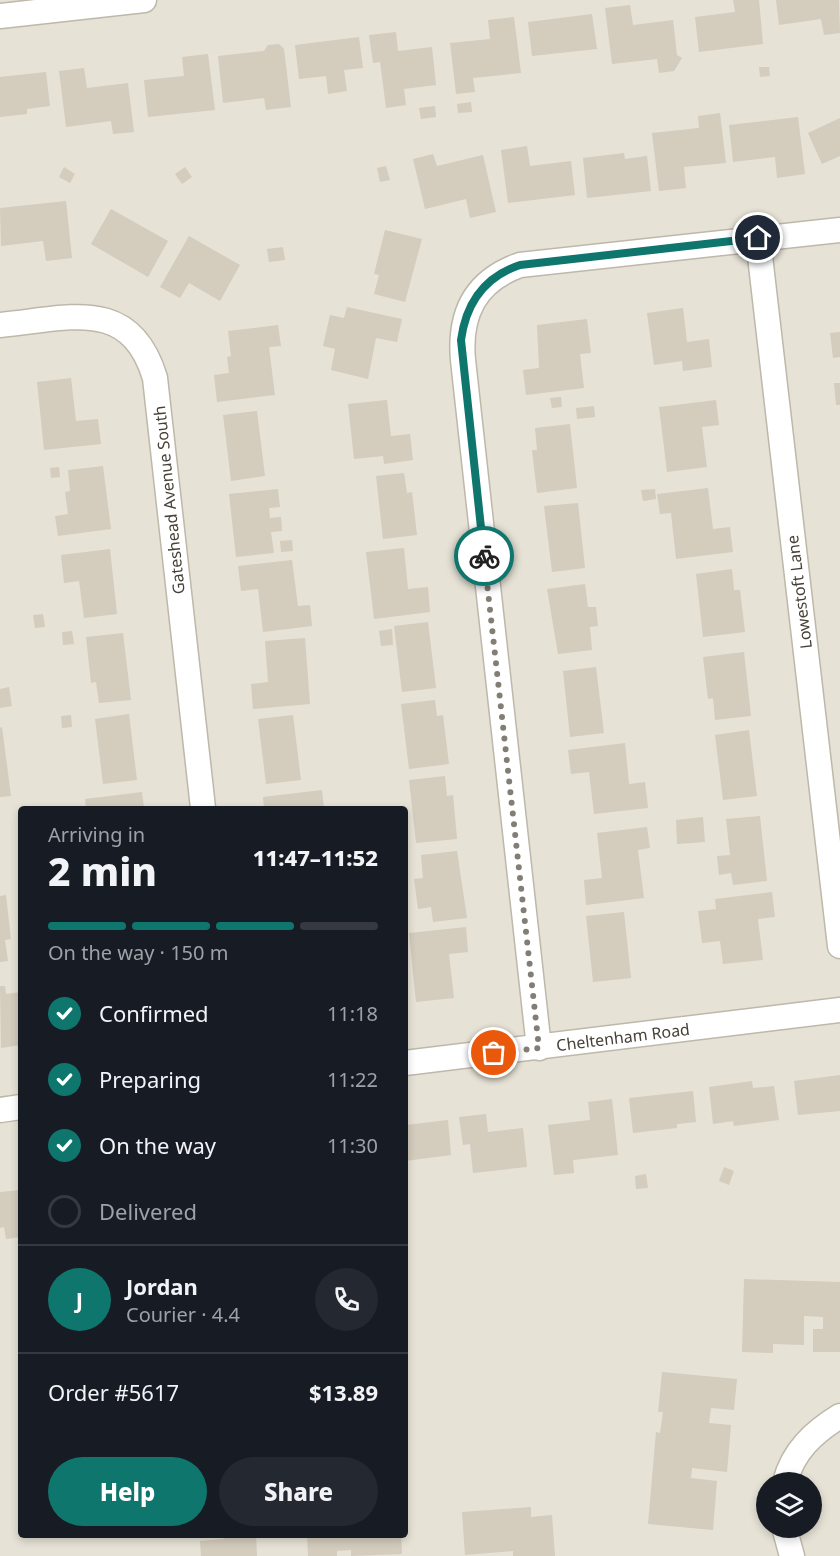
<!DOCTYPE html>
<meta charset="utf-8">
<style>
:root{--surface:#171b24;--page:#242831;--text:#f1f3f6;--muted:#9ea1a6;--line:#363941;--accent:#0f766e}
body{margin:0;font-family:"Noto Sans",sans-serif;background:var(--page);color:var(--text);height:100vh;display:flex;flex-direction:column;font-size:22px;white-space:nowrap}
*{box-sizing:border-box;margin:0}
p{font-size:20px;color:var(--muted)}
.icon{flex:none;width:33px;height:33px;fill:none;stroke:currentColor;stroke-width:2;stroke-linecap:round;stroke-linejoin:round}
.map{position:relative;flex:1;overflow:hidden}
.panel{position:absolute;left:18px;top:806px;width:390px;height:732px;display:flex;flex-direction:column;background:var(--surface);border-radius:6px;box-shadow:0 3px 9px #0003}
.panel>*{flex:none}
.fabs{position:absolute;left:756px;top:1472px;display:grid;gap:12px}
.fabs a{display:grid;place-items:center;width:66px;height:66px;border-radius:50%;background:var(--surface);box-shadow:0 3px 9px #0003;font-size:30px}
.pin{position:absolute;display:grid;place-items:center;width:51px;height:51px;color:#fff;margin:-26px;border:3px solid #fff;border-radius:50%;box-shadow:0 2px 6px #0007}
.courier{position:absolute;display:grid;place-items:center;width:60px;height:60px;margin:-30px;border:4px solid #0f766e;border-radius:50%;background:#fff;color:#222;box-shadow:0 2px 8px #0007}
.overview em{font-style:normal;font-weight:800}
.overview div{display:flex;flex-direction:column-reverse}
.overview{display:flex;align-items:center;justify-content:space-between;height:102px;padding:0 30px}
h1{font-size:39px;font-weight:800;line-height:45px}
.bar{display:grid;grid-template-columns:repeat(4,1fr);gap:9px 6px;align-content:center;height:72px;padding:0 30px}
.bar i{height:8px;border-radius:4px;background:var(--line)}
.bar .on{background:var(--accent)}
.bar p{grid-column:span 4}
.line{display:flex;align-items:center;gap:15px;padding:0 30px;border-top:2px solid var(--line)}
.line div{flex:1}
.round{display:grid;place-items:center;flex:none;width:63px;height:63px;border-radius:32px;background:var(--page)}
ol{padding:0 30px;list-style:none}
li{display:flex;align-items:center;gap:18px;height:66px}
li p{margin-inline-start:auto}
li .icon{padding:6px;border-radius:50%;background:var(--accent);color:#fff;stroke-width:4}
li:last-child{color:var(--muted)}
li i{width:33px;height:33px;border:3px solid var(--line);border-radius:50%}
.primary-button{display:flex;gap:12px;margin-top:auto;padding:12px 30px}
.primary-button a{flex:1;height:69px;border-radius:36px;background:var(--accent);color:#fff;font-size:24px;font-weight:800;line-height:69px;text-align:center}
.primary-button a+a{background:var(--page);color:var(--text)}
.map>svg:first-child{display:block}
.residential{fill:#e6e2d6;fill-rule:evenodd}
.building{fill:#d4ccbd}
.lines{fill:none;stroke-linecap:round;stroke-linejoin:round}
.minor-casing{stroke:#beb8aa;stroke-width:27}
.minor{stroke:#fff;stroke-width:24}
.done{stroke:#837e75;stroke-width:6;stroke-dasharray:0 10.8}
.route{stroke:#0f766e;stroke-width:8}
.labels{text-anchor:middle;stroke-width:4.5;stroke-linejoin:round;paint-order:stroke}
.street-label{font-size:16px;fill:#464037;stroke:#fff}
</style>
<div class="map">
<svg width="840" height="1556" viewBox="0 0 840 1556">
<rect width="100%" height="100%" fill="#f3f0e7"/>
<path class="residential" d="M0,0H840V1556H0ZM21,808H405V1534H21ZM766,1482H812V1527H766Z"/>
<g class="building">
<path d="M733,0H759L763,44L699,52L695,17L735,12Z"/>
<path d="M776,0H839L840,33L824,35L821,19L779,25Z"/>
<path d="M630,5L633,25L673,20L677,55L682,58L674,71L659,73L657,59L612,64L605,8Z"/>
<path d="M592,14L597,49L532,56L528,22Z"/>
<path d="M514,17L521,73L473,78L475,92L456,94L450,43L490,39L488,20Z"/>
<path d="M396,32L398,51L432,47L436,85L404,89L406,105L386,108L380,62L373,63L369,35Z"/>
<path d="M359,37L363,68L344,70L347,91L328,94L326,76L299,79L295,45Z"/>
<path d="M279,44L284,49L291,107L266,110L264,98L223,103L218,56L264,51L268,45Z"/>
<path d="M208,54L215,110L148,117L144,80L184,76L182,57Z"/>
<path d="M759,67H769L770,76L760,77Z"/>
<path d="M84,68L87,88L128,83L134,132L113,134L111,121L66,127L59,71Z"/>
<path d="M46,72L50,106L27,109V114L0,117V77Z"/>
<path d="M471,102L472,112L458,113L457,104Z"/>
<path d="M435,106L436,117L421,119L419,108Z"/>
<path d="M720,113L726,163L684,167L686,188L659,191L652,133L699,128L698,116Z"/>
<path d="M798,117L805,174L777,178L775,157L733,162L729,125Z"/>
<path d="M840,118V156L822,164L808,133Z"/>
<path d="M527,146L530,166L571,161L575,195L508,203L501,150Z"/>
<path d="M624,153L625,159L647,156L651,191L587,198L583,158Z"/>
<path d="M433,154L437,166L483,155L496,212L470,218L466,199L425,209L413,159Z"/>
<path d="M386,166L390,180L380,182L377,168Z"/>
<path d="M64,167L75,174L70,183L59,177Z"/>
<path d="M185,167L192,177L182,184L175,174Z"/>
<path d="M66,201L72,258L46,261L43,241L1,246L0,208Z"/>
<path d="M111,209L168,241L148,277L91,244Z"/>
<path d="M385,230L422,239L405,302L374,294L379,275L374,274Z"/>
<path d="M189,236L240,265L220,301L189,283L180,298L160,287Z"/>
<path d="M283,247L285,260L269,262L267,249Z"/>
<path d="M347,307L402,319L397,342L376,338L368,379L331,370L335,349L323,346L330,315L344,318Z"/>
<path d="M683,308L687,342L709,339L712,367L683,371L682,361L654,365L647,313Z"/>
<path d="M587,319L591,353L580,354L584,388L526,395L523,370L539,368L537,325Z"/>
<path d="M278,325L281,346L269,347L275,395L217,402L214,375L229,373L227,357L231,356L228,331Z"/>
<path d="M840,332V357L833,358L830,333Z"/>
<path d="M71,378L76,421L98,419L101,444L44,450L37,382Z"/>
<path d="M834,383H840V405H836Z"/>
<path d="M561,397L562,407L552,408L550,398Z"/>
<path d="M387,400L391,436L410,434L413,460L384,464L383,456L354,459L348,404Z"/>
<path d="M716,400L719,425L702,427L707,467L667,472L659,407Z"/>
<path d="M594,406L595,417L577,419L576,408Z"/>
<path d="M257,411L265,476L231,481L223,415Z"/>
<path d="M570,424L577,488L537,493L532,450H537L535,428Z"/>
<path d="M103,466L111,529L58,536L55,516L68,514L65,492L70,491L68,470Z"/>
<path d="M59,467L60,477L51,478L50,468Z"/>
<path d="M404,473L407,493L412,492L417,535L383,539L376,476Z"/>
<path d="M708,488L713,529L730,527L733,552L676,559L671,513L660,514L657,494Z"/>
<path d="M278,489L280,507L269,508L270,518L281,517L282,531L271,532L274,553L236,557L229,494Z"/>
<path d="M655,489L656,499L643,501L641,490Z"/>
<path d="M578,503L585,568L552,572L544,506Z"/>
<path d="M292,540L293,551L281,552L280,541Z"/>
<path d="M404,548L408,589L428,587L430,612L374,619L366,552Z"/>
<path d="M110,549L117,614L84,618L79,581L64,583L61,555Z"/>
<path d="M292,560L298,606L310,605L312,626L263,632L258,589L241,591L238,566Z"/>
<path d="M732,569L734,590H740L745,632L703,637L696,574Z"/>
<path d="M585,584L588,607H596L598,626L590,627L592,650L558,654L547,589Z"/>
<path d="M43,614L45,627L35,628L33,615Z"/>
<path d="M428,622L436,688L402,692L394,626Z"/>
<path d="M392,629L393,645L381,646L379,631Z"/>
<path d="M72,631L74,644L63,645L62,632Z"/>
<path d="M123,633L131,700L99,703L96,682L91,683L86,637Z"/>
<path d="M305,638L310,704L253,709L251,684L268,682L265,641Z"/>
<path d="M744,652L751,716L715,720L713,698L708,699L703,657Z"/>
<path d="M596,667L604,733L570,737L563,671Z"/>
<path d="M9,687L12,706L0,708V689Z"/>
<path d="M435,700L437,716L443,715L449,764L409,769L401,704Z"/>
<path d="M129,714L137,780L103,784L95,719Z"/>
<path d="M71,715L72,727L62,728L61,716Z"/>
<path d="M293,715L301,780L266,784L258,719Z"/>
<path d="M2,727L11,796L0,797V728Z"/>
<path d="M749,730L757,796L723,800L715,735Z"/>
<path d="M625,743L629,784L645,782L648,808L594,814L589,772L571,774L568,750Z"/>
<path d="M445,776L447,796L453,795L457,839L416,843L409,780Z"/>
<path d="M322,790L324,808H264L263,797Z"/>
<path d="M142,792L144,808H86L85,799Z"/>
<path d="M760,816L767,881L733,885L731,873L719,875L717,856L730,855L726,819Z"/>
<path d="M703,817L705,842L677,844L676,820Z"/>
<path d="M647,827L650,848L638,850L644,898L586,905L584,880L602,878L597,833Z"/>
<path d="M457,851L467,918L433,922L431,907L418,909L414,879L423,878L421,855Z"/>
<path d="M772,892L775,917L758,919L763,960L723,964L720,941L702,943L698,911L716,909L715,899Z"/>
<path d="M6,895L11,939L5,940L8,961L0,962V896Z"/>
<path d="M624,912L631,978L593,982L586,916Z"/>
<path d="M466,927L468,952L449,954L454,998L416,1002L409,933Z"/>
<path d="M0,986H5L6,994L21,992V1045L1,1048Z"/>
<path d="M840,1075V1111L798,1115L794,1081Z"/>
<path d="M752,1081L753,1088L774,1086L779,1120L734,1126L733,1121L713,1124L709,1087Z"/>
<path d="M693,1091L696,1122L677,1124V1128L633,1133L629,1098Z"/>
<path d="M612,1099L618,1155L573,1160L574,1173L554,1175L548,1125L590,1120L588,1102Z"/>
<path d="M486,1114L488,1132L523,1128L527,1167L473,1173L470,1144L463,1145L459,1117Z"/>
<path d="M448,1120L451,1155L405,1161V1125Z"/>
<path d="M724,1167L734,1171L729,1185L719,1181Z"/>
<path d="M646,1174L648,1188L636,1189L635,1176Z"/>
<path d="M20,1190L21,1237L6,1239L4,1227L0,1228V1192Z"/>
<path d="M744,1279L840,1282V1352H813V1329H823V1317L804,1316V1345L773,1344V1353L742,1352Z"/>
<path d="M662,1372L737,1379L734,1410L711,1408L709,1423L731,1425L727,1472L692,1468L691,1478L717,1481L713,1530L648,1524L656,1432L660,1433L663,1412H658Z"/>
<path d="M531,1507V1517L552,1515L555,1556H513V1551L465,1555L462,1512Z"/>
<path d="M223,1534H256L257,1556H201L200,1541L224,1539Z"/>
<path d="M307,1534H401L402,1554L351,1556V1550L337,1551V1556H308Z"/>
</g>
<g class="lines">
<defs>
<g id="minor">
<path d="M0,16L144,0"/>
<path d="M758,239L840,946"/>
<path d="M0,325C67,319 130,295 155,378L203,808"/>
<path d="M539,1048L463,360C459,314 475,281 520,265L840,230"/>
<path d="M405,1063L840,1010"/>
<path d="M0,1110L21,1107"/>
<path d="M785,1482C793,1451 814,1432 840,1416"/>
<path d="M784,1527L792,1556"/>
</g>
</defs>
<use href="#minor" class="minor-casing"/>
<use href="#minor" class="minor"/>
</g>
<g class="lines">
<path class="done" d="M484,556L539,1048L494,1053"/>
<path class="route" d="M484,556L461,340C466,303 484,277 520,265L758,238"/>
</g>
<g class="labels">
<g class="street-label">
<text transform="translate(169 500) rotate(-96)" y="6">Gateshead Avenue South</text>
<text transform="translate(799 592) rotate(-97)" y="6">Lowestoft Lane</text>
<text transform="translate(623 1037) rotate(-7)" y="6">Cheltenham Road</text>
</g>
</g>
</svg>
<div class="fabs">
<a><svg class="icon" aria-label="layers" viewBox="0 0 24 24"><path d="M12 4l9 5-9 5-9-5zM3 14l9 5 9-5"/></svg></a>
</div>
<div class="pin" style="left:494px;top:1053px;background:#ea580c"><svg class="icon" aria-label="bag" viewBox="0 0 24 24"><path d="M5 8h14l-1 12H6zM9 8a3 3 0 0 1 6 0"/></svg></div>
<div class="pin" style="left:758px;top:238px;background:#1f2937"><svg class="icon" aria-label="home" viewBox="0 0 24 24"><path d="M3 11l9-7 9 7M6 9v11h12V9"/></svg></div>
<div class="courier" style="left:484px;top:556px"><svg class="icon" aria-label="bike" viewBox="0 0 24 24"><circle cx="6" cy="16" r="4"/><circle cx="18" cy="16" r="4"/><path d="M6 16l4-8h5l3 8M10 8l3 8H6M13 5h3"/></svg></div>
<section class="panel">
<div class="overview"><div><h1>2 min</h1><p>Arriving in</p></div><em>11:47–11:52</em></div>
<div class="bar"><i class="on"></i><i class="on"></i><i class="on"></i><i></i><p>On the way · 150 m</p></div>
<ol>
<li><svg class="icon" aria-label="check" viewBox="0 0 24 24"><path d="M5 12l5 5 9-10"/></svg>Confirmed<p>11:18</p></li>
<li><svg class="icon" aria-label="check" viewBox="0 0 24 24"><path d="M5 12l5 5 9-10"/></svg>Preparing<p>11:22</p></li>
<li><svg class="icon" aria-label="check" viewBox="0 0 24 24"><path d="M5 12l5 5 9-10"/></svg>On the way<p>11:30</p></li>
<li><i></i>Delivered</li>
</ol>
<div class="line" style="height:108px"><b class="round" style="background:var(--accent);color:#fff">J</b><div><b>Jordan</b><p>Courier · 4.4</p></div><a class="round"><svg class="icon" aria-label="phone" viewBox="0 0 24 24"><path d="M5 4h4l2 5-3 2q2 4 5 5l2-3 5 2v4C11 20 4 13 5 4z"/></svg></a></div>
<div class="line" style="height:78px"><div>Order #5617</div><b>$13.89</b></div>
<div class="primary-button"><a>Help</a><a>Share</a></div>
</section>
</div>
